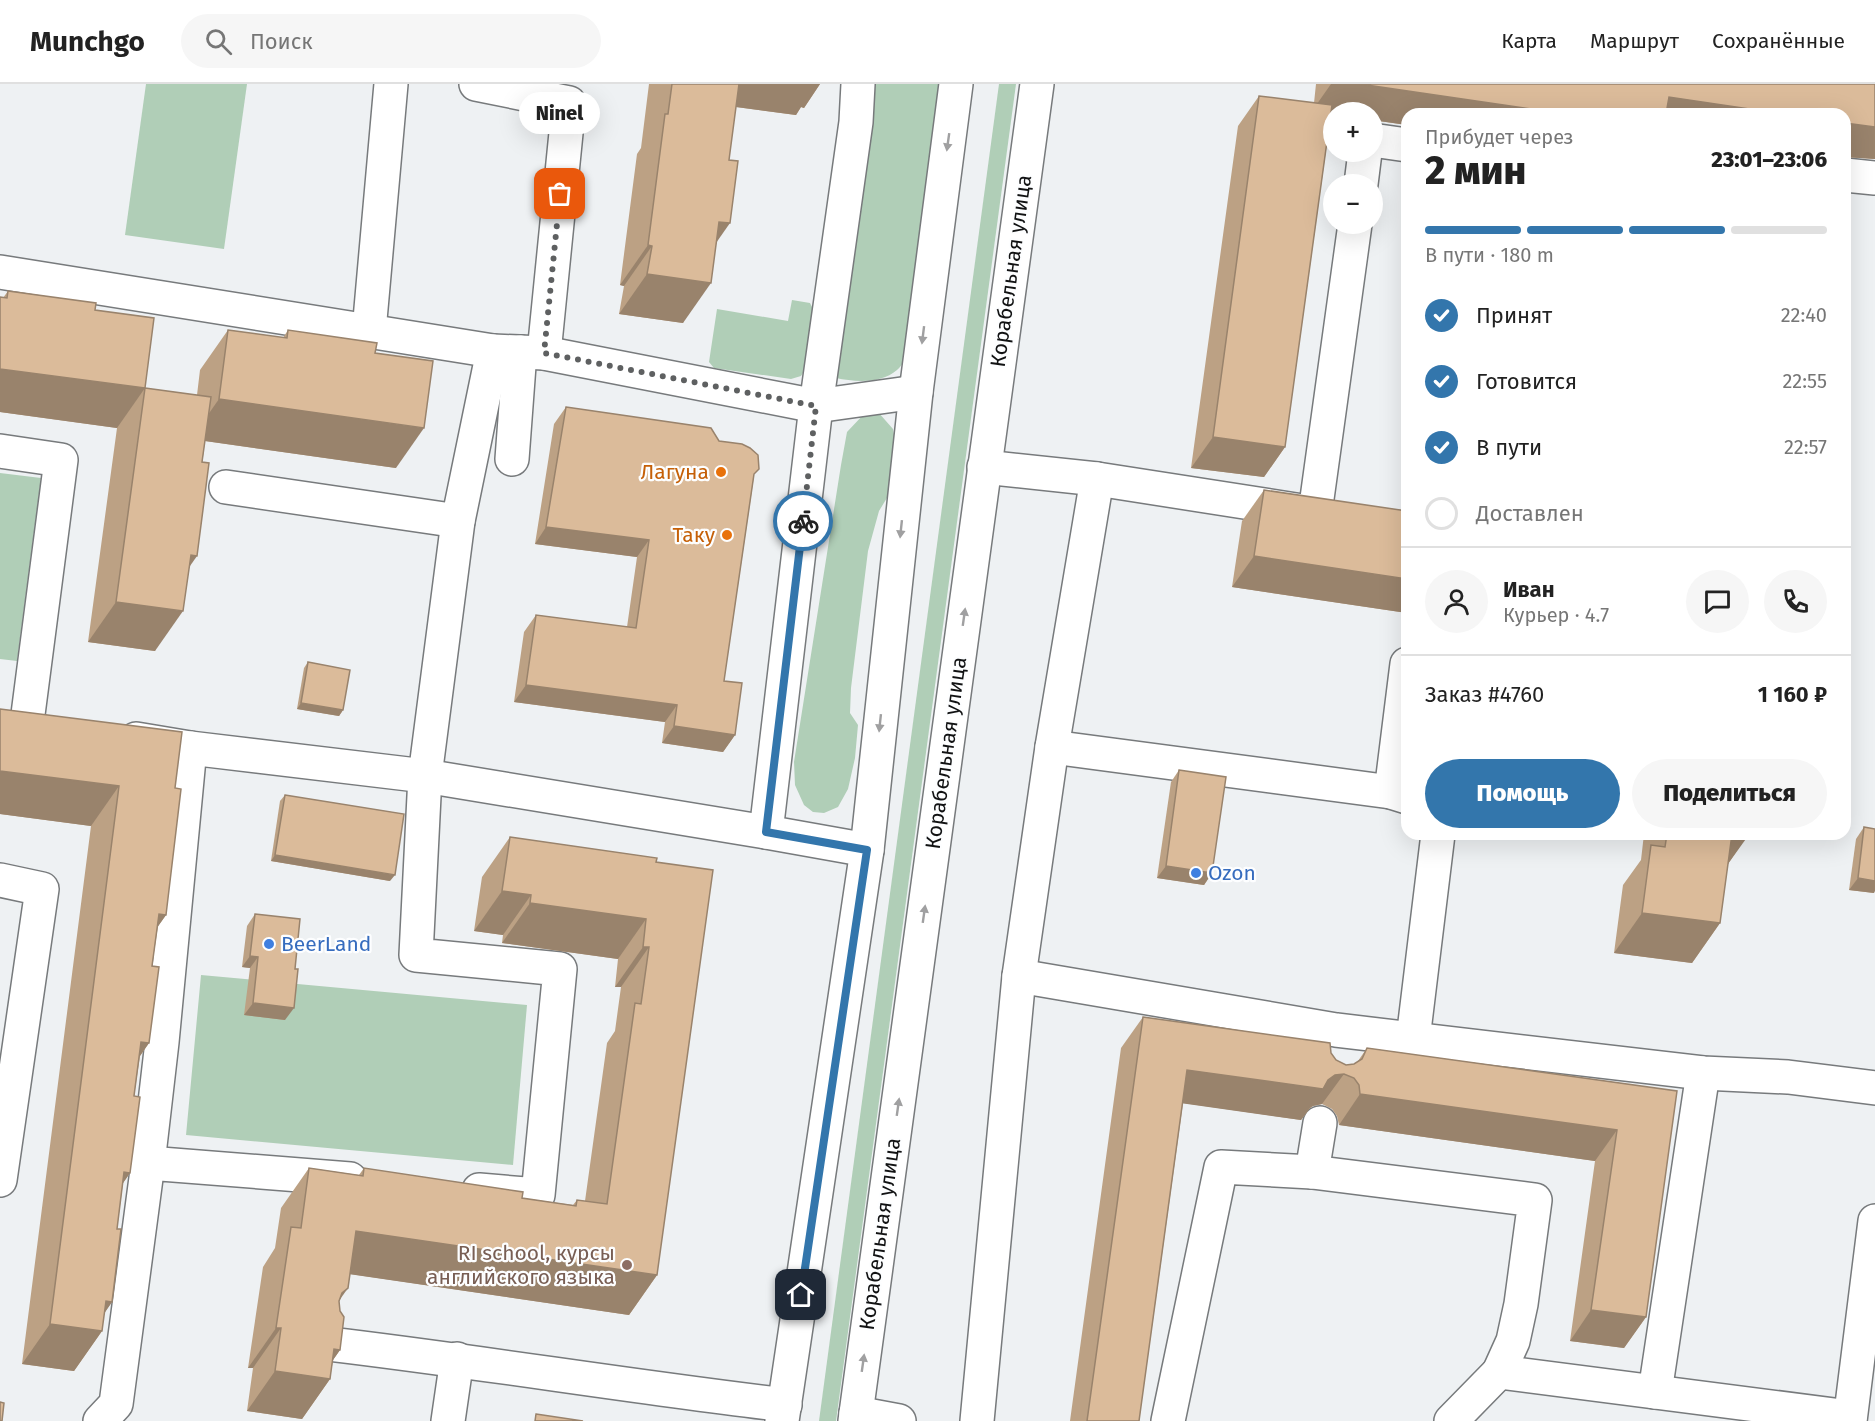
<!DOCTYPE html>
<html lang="ru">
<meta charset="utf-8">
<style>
:root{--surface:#fff;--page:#f6f6f6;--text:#222;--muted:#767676;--line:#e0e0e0;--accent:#3376ac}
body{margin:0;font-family:"Fira Sans",sans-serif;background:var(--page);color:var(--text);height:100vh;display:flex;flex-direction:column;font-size:22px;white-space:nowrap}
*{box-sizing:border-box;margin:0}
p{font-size:20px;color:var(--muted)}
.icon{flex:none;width:33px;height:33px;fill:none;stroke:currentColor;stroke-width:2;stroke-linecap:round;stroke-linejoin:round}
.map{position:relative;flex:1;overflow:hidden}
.drawer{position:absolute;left:1401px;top:24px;width:450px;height:732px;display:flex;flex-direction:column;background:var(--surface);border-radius:18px;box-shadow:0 6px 24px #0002}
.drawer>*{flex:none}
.buttons{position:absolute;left:1323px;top:18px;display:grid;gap:12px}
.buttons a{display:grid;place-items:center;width:60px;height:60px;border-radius:50%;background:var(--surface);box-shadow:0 6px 24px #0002;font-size:30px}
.pin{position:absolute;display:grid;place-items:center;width:51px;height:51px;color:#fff;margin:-26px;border-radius:12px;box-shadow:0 3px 9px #0006}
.courier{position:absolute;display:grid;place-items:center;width:60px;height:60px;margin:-30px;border:4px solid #3376ac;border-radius:50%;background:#fff;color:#222;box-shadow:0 2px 8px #0007}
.bubble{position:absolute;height:42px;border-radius:21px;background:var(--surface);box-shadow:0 6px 24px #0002;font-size:20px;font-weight:800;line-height:42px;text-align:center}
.summary em{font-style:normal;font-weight:800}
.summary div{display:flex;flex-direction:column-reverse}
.summary{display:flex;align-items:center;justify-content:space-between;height:102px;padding:0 24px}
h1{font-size:39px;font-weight:800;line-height:45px}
.bar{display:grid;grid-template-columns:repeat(4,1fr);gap:9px 6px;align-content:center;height:72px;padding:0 24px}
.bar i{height:8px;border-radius:4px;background:var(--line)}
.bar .current{background:var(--accent)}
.bar p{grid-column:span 4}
.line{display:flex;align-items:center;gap:15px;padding:0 24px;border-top:2px solid var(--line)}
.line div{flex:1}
.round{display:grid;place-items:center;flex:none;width:63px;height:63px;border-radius:32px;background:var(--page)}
ol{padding:0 24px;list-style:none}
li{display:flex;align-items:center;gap:18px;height:66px}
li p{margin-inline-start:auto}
li .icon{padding:6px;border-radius:50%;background:var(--accent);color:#fff;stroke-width:4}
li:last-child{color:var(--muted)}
li i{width:33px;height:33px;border:3px solid var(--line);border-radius:50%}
.button{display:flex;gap:12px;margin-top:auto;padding:12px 24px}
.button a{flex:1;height:69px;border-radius:36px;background:var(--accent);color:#fff;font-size:24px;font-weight:800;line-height:69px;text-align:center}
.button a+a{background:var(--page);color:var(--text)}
header{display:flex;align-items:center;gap:36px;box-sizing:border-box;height:84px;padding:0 30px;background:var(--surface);border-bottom:2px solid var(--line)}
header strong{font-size:28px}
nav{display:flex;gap:33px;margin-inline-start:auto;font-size:21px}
.search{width:420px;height:54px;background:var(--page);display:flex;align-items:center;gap:15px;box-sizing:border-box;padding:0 21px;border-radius:33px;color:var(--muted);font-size:22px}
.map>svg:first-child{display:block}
.green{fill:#b0ceb7}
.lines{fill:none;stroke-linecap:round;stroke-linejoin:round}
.minor-casing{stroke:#777a7c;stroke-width:36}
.major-casing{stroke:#777a7c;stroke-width:36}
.minor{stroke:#fff;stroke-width:33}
.major{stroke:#fff;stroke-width:33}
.wall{fill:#bca184}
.shaded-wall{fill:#99836c}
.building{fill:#dbbb9a;stroke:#99836c;stroke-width:1.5}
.oneway{fill:#a0a0a1}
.done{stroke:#5e6061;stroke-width:6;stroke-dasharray:0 10.8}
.route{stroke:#3376ac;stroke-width:8}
.food-dot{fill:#e8710a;stroke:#fdfeff;stroke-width:2}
.shop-dot{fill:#3f7fe0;stroke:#fdfeff;stroke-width:2}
.education-dot{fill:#8d6e63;stroke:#fdfeff;stroke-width:2}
.labels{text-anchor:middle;stroke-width:4.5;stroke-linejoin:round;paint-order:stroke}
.street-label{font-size:21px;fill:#111213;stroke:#fdfeff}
.food-label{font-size:21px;fill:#c56008;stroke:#fdfeff;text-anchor:end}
.shop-label{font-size:21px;fill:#366cbe;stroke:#fdfeff;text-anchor:start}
.education-label{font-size:21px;fill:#785e54;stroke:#fdfeff;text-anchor:end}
</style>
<header>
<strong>Munchgo</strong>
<div class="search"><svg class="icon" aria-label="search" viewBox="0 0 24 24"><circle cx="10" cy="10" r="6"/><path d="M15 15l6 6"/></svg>Поиск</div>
<nav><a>Карта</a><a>Маршрут</a><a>Сохранённые</a></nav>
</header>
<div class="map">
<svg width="1875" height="1337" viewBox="0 0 1875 1337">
<rect width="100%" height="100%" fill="#eef1f3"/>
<g class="green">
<path d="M146,0H247L224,165L125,151Z"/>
<path d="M868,0H947L912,266C907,272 903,281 897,286C881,300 855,298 836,294Z"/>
<path d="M999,0H1016L836,1337H819Z"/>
<path d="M792,216L810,219L816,231L809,280L801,292L791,295L714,284L709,278L717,225L788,237Z"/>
<path d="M878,328L893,345L899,379L893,404L879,427L868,467L851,604L850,629L858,641L855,674L848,705L838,723L824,729L813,728L804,721L795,701L794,678L841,381L847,348L864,330Z"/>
<path d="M0,389L41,394L17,577L0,575Z"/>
<path d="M201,891L527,921L513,1081L186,1051Z"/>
</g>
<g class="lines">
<defs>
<g id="minor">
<path d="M476,0L569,19L544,269"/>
<path d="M858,0L856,38L816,322L766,748L867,766"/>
<path d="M1372,56L1407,61"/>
<path d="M1845,91L1875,94"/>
<path d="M1361,100L1365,68"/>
<path d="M0,188L493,267"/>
<path d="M369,247L391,0"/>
<path d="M0,367L61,376L27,638"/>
<path d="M512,375L520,268"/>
<path d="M984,383L1097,395L1315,429L1355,140"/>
<path d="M226,403L458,437"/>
<path d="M1407,580L1391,708L1407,713"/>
<path d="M136,655L190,664L425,692L766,748"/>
<path d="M1052,663L1391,708"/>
<path d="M0,796L42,805L0,1096"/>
<path d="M1019,892L1336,946L1703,989L1788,993L1875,1004"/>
<path d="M1413,955L1438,750"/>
<path d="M148,1079L162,958L190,664"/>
<path d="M1312,1088L1320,1039"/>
<path d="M479,1106L538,1111L560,885L416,871L425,692L458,437L493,267L544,269L816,322L916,308"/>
<path d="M329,1260C481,1278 632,1303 785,1321"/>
<path d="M1655,1308L1703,989"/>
<path d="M856,1329L899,1337"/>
<path d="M100,1337L116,1320L148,1079L350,1095"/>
<path d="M448,1337L457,1275"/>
<path d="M977,1337L1019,892L1052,663L1097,395"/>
<path d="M1168,1337L1221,1083L1312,1088L1535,1116L1521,1220L1513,1257L1499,1288L1850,1333"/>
<path d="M1451,1337L1499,1288"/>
<path d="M1850,1337L1875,1137"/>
</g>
<g id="major">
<path d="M782,1337L867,766L916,308L956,0"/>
<path d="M855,1337L1037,0"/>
</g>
</defs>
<use href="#minor" class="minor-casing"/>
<use href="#major" class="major-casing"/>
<use href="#minor" class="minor"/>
<use href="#major" class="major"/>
</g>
<g class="wall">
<path d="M649,0H820L804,24L801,23L796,31L736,23L717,158L683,239L619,230L624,202L620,201L637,70L641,64Z"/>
<path d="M1316,0H1875V75L1845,73V30L1407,41L1372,36V28L1331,30L1285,363L1264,393L1191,384L1238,42L1259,12L1314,19Z"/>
<path d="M8,207L95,226L145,304L197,311L200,286L228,246L283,254L288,246L375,269L396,384L205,357L189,484L155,567L88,558L117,344L0,328V213L3,214Z"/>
<path d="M566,323L719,357L754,392L724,597L735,651L723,668L662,659L665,638L514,618L524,548L536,531L627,543L637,473L535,460L554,340Z"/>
<path d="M1264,406L1407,427V529L1232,503L1242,437Z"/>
<path d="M308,578L343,626L339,632L297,625L304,584Z"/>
<path d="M0,625L175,704L166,831L158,842L152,882L149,959L140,972L134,1012L130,1089L123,1099L117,1145L112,1218L104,1229L102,1247L74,1287L22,1280L91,742L0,730Z"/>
<path d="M1179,686L1212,789L1204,801L1157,794L1171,698Z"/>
<path d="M285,711L390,797L271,777L280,717Z"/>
<path d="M1864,743L1874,809L1849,806L1856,755Z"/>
<path d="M1644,750H1748L1728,780L1720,839L1692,879L1614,869L1623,801L1641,776Z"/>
<path d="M510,753L656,778L657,1191L629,1231L350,1190L339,1218L340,1266L333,1276L330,1295L302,1335L247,1327L253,1284H248L263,1183L275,1164L281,1124L309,1084L359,1091L364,1084L522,1114L573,1121L577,1116L585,1117L607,959L615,947L621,903H615L618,875L502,859L503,851L474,847L482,793Z"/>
<path d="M255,830L285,936L244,931L250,884L242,883L247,842Z"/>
<path d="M1143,933L1331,969L1336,976L1346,981L1354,980L1358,977L1367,964L1677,1007L1646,1233L1624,1264L1570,1257L1595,1077L1339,1041L1337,1032L1332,1025L1322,1020L1313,1022L1310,1024L1301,1036L1183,1019L1139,1337H1070L1121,964Z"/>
</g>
<g class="shaded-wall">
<path d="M728,0H820L804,24L801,23L796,31L714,20Z"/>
<path d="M1331,0H1360L1565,30H1407V41L1372,36V28H1334V30L1312,27Z"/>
<path d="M1669,13L1783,30H1657Z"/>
<path d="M1845,39L1875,43V75L1845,73Z"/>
<path d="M719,138L730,139L702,179Z"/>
<path d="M648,161L652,162L624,202L620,201Z"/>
<path d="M647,190L711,199L683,239L619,230Z"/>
<path d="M0,285L145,304L117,344L0,328Z"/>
<path d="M219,315L424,344L396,384L191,355Z"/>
<path d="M1213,353L1285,363L1264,393L1191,384Z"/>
<path d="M546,443L649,456L637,473L535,460Z"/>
<path d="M191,471L197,472L169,512Z"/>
<path d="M1254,472L1407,495V529L1232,503Z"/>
<path d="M116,518L183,527L155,567L88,558Z"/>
<path d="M526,601L677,621L665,638L514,618Z"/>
<path d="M301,619L343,626L339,632L297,625Z"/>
<path d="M674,642L735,651L723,668L662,659Z"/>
<path d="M0,687L119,702L91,742L0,730Z"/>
<path d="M1731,750L1748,752L1720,791Z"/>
<path d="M275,771L395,791L390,797L271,777Z"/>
<path d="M1166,782L1212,789L1204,801L1157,794Z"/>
<path d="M1858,794L1875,797V807L1874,809L1849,806Z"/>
<path d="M502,807L531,811L503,851L474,847Z"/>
<path d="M530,819L646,835L618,875L502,859Z"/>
<path d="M1642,829L1720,839L1692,879L1614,869Z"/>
<path d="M159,830L166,831L138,871Z"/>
<path d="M643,863H649L621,903H615Z"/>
<path d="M250,872L258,873L250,884L242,883Z"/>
<path d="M253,919L294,924L285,936L244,931Z"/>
<path d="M141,958L149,959L121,999Z"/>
<path d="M1187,986L1328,996L1335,991L1344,990L1322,1020L1313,1022L1310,1024L1301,1036L1166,1017Z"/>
<path d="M1360,1010L1617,1046L1595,1077L1339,1041Z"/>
<path d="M124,1088L130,1089L102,1129Z"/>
<path d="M356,1147L657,1191L629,1231L328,1187Z"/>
<path d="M348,1204L320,1244L342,1209Z"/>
<path d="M106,1217L112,1218L93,1246L102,1247L74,1287L22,1280L50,1240Z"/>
<path d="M1591,1226L1646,1233L1624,1264L1570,1257Z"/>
<path d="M276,1244H281L253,1284H248Z"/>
<path d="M334,1265L340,1266L321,1293L330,1295L302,1335L247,1327L275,1287Z"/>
</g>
<g class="building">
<path d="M672,0H739L729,76L738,77L730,139L719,138L711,199L647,190L652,162L648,161L665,30H668Z"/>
<path d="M1360,0H1875V43L1845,39V30H1783L1669,13L1666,30H1565Z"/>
<path d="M1259,12L1332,21L1285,363L1213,353Z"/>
<path d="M8,207L96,219L95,226L154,234L145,304L0,285V213L7,214Z"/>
<path d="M228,246L287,254L288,246L377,259L375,269L433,277L424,344L219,315Z"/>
<path d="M145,304L211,313L202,378L209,379L197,472L191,471L183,527L116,518Z"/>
<path d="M566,323L711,344L719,357L742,360L750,364L758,371L759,385L754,390L724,597L742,599L735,651L674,642L677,621L526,601L536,531L636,544L649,456L546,443Z"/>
<path d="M1264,406L1407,427V495L1254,472Z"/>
<path d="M308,578L350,586L343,626L301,619Z"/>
<path d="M0,625L182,648L175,704L181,705L166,831L159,830L152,882L159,883L149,959L141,958L134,1012L140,1013L130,1089L124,1088L117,1145H121L112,1218L106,1217L102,1247L50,1240L119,702L0,687Z"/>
<path d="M1179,686L1226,693L1212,789L1166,782Z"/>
<path d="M285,711L404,730L395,791L275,771Z"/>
<path d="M1864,743L1875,745V797L1858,794Z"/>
<path d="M1667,750H1732L1720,839L1642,829L1651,761L1665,763Z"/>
<path d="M510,753L657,774L656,778L713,786L657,1191L356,1147L348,1204L342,1209L339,1217L340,1227L344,1233L340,1266L334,1265L330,1295L275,1287L281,1244H276L291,1143L301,1144L309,1084L363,1092L364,1084L523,1108L522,1114L576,1122L577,1116L607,1120L635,919L641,920L649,863H643L646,835L530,819L531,811L502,807Z"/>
<path d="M255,830L300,835L295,885H298L294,924L253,919L258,873L250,872Z"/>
<path d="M1143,933L1330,959L1331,969L1336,976L1346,981L1354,980L1362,975L1367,964L1677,1007L1646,1233L1591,1226L1617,1046L1360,1010L1359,1001L1354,994L1344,990L1335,991L1328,996L1323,1005L1187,986L1139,1337H1087Z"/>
<path d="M0,1318L4,1319L2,1337H0Z"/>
<path d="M536,1330L583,1337H535Z"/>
</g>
<defs><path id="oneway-solid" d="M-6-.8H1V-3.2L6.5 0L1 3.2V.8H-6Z" transform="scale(1.5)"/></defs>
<g class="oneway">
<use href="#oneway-solid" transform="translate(948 58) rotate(98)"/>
<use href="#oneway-solid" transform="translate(923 251) rotate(97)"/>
<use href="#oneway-solid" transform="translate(901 445) rotate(96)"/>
<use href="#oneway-solid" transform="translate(964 533) rotate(-82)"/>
<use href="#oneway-solid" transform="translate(880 639) rotate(96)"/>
<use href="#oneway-solid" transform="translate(924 830) rotate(-82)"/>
<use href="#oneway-solid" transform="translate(898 1023) rotate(-82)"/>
<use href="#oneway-solid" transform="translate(863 1279) rotate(-82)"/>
</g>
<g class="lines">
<path class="done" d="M560,110L544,269L816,322L803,437"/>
<path class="route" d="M801,1211L867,766L766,748L803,437"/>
</g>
<g class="food-dot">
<circle cx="721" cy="388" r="6"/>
<circle cx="727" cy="451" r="6"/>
</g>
<g class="shop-dot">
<circle cx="1196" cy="789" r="6"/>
<circle cx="269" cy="860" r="6"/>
</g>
<circle class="education-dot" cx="627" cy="1181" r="6"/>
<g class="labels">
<g class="street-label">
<text transform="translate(1011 187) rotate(-82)" y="7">Корабельная улица</text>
<text transform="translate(946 669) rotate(-82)" y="7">Корабельная улица</text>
<text transform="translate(880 1150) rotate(-82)" y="7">Корабельная улица</text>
</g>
<g class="food-label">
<text x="709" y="395">Лагуна</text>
<text x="715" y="458">Таку</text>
</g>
<g class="shop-label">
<text x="1208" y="796">Ozon</text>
<text x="281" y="867">BeerLand</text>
</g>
<g class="education-label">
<text x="615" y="1176">RI school, курсы<tspan x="615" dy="24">английского языка</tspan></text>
</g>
</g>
</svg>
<div class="buttons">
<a>+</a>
<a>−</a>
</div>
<div class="pin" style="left:560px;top:110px;background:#ea580c"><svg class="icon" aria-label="bag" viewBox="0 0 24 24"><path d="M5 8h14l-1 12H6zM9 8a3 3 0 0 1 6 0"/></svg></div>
<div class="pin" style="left:801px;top:1211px;background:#1f2937"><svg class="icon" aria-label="home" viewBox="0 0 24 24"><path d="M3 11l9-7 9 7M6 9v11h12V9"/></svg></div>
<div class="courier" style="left:803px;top:437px"><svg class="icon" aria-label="bike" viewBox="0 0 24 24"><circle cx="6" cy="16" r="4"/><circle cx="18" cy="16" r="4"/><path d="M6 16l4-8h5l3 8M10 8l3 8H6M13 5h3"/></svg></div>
<div class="bubble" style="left:519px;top:8px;width:81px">Ninel</div>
<section class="drawer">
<div class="summary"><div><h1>2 мин</h1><p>Прибудет через</p></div><em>23:01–23:06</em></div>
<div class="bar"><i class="current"></i><i class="current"></i><i class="current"></i><i></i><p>В пути · 180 m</p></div>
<ol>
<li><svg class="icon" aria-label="check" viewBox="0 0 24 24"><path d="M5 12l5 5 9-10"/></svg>Принят<p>22:40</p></li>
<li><svg class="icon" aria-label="check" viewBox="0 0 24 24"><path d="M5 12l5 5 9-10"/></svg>Готовится<p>22:55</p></li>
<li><svg class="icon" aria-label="check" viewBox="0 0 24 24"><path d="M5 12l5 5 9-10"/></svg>В пути<p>22:57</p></li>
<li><i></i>Доставлен</li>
</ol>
<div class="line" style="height:108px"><a class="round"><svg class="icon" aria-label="person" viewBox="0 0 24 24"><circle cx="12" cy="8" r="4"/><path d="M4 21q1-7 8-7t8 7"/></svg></a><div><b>Иван</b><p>Курьер · 4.7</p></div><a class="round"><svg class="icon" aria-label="chat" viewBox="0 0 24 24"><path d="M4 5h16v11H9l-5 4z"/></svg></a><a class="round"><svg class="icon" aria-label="phone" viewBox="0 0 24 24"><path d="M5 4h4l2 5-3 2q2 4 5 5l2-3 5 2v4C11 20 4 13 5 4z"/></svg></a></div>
<div class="line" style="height:78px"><div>Заказ #4760</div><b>1 160 ₽</b></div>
<div class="button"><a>Помощь</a><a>Поделиться</a></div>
</section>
</div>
